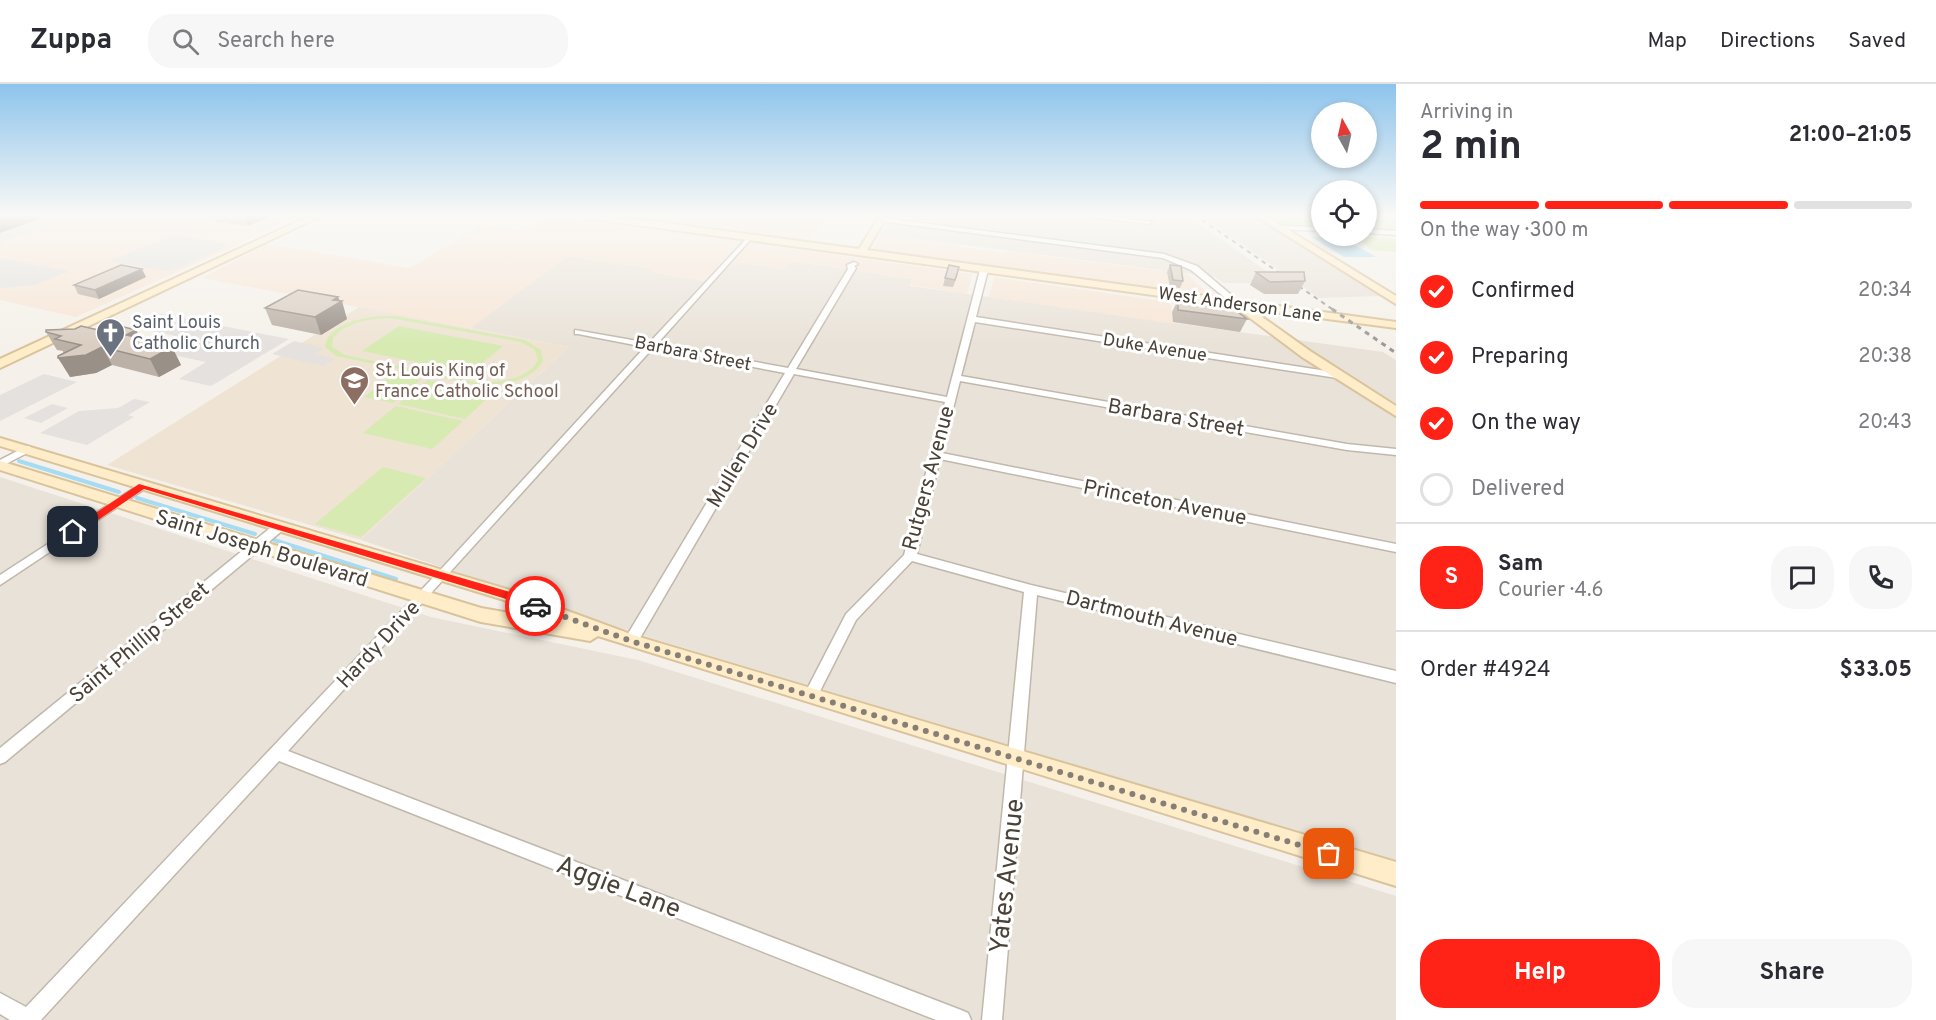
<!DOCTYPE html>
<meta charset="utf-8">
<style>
:root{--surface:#fff;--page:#f7f7f7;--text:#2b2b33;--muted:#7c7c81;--line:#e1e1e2;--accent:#ff2317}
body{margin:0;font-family:Overpass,sans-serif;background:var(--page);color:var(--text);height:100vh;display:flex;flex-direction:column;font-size:22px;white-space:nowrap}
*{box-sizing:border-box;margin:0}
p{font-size:20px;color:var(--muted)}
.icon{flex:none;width:33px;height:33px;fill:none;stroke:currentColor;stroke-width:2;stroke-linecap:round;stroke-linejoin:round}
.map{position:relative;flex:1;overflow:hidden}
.side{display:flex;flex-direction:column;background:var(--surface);width:540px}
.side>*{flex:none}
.needle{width:39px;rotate:352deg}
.tools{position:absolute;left:1311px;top:18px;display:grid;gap:12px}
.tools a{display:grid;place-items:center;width:66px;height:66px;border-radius:50%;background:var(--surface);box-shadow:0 3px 9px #0003;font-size:30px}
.pin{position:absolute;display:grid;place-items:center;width:51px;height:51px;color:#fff;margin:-26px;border-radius:12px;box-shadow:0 3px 9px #0006}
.courier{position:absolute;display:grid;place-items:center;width:60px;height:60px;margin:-30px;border:4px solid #ff2317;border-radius:50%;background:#fff;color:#222;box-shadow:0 2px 8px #0007}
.headline em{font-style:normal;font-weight:700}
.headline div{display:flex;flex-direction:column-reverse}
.headline{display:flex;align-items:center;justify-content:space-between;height:102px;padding:0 24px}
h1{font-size:39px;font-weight:700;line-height:45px}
.bar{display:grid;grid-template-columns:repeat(4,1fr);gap:9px 6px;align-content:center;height:72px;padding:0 24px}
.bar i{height:8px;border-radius:4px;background:var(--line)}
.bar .active{background:var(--accent)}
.bar p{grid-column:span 4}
.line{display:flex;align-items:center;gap:15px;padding:0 24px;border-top:2px solid var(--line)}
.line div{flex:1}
.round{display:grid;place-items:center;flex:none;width:63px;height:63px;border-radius:24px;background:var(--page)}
ol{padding:0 24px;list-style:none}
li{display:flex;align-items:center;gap:18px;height:66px}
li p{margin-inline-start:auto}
li .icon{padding:6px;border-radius:50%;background:var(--accent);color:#fff;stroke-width:4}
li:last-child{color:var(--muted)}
li i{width:33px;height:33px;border:3px solid var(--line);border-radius:50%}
.cta{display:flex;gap:12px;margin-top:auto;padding:12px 24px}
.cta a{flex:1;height:69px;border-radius:24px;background:var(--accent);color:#fff;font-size:24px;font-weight:700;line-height:69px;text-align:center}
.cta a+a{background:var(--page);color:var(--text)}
header{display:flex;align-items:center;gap:36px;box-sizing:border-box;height:84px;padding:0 30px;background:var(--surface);border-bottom:2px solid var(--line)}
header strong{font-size:28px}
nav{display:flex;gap:33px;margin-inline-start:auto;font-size:21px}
.search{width:420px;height:54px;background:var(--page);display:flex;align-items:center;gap:15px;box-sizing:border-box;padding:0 21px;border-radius:24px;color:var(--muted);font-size:22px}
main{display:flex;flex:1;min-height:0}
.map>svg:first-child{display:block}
.residential{fill:#e9e2d8}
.commercial{fill:#f7e5d5}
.education{fill:#efe4d4}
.green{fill:#d6eab2;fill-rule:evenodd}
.parking{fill:#e4e1de}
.water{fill:#a5dbf3}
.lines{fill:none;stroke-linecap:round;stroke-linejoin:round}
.stream{stroke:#a5dbf3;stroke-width:4}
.street-casing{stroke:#c1b8ac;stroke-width:3}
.secondary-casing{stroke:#d9c39b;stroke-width:4}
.street{fill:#fff;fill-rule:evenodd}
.secondary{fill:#ffedca;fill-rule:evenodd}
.rail-far1{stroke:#999;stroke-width:2;stroke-dasharray:4.5 4.5;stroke-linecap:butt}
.rail{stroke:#999;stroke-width:3;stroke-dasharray:5 5;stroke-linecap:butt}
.wall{fill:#bbb1a7}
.shaded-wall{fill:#999088}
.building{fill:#dacec2;stroke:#999088;stroke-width:1.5}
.route{fill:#ff2317}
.done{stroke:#867f76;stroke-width:6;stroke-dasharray:0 10.8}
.labels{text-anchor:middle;stroke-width:6;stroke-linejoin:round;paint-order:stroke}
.far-street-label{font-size:18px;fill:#4a4137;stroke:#fff}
.far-worship-label{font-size:18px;fill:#5b616d;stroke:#fff;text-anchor:start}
.far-education-label{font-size:18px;fill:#785e54;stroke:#fff;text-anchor:start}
.street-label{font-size:21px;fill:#4a4137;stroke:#fff}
.near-street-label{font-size:26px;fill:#4a4137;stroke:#fff}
</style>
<header>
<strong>Zuppa</strong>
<div class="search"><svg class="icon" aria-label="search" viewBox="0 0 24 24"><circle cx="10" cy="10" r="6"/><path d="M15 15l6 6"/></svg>Search here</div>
<nav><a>Map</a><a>Directions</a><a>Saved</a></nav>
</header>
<main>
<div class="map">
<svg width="1396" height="936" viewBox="0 0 1396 936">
<rect width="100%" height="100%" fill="#f5f1ea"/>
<g class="residential">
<path d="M892,131H1186L1284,199H1224L1215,193L881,150Z"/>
<path d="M1200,131H1266L1282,141L1269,142L1380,212L1319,214Z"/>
<path d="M567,172L653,185L651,187L734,178L785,185L791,177L912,195L910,202L1383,268L1396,276V777L648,553L361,456L569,263L471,244Z"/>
<path d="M0,393L431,533L638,576L1396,812V936H0Z"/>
</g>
<g class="commercial">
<path d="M0,131H298L235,162L76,233L0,216Z"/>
<path d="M608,131H828L808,159Z"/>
<path d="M550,132L708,153L972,190L967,210L910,201L912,195L791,177L785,185L734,178L712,199L650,188L652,185L568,172L471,244L202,194L267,160L410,184L482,141L527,147Z"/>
<path d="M881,150L960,161V163L1006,169V167L1187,190L1210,211L872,166Z"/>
<path d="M994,193L1170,218L1174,240L989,213Z"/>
</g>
<path class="education" d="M359,223L569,263L361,456L107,381Z"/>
<g class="green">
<path d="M1266,131H1321V142L1282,141Z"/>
<path d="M1367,131H1396V146L1367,144Z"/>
<path d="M1356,152L1396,155V168L1371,166Z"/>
<path d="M395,232L525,256L541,266L543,277C531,298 500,302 477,301L336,272L325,263C328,236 374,231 395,232ZM390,234L521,258L534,265L538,276C527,297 496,299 474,298L345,271L332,263L333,254C346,238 369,235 390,234Z"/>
<path d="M399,242L503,262L470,289L362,267Z"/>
<path d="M393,290L421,296L393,319L364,313Z"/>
<path d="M428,296L492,310L465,335L398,320Z"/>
<path d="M396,322L463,337L432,365L363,349Z"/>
<path d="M383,383L426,394L361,453L315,440Z"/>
</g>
<g class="parking">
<path d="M55,131H75L0,158V150Z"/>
<path d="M175,151L225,159L224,164L181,183L164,187L108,177Z"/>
<path d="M0,174L70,187L35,201L0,204Z"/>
<path d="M161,230L289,255L211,302L179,295L206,278L150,266L176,252L133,243Z"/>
<path d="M294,257L323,264L315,270L335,275L323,282L272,270Z"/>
<path d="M44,290L77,298L0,337V311Z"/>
<path d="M134,315L150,318L128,331L134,333L87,361L40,349L79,327L118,324Z"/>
<path d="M52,320L68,324L41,339L24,334Z"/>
</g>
<path class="water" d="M1312,153C1335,153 1356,160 1376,173H1344Z"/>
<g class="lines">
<g class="stream">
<path d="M19,377L119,408"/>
<path d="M137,414L255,450"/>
<path d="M274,456L396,495"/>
</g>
<defs>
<g id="street">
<path d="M1074,131H1097L1152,138L1149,140Z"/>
<path d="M882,134L1164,170L1197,182L1242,220L1235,222L1191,186L1163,174L880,137L879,136Z"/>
<path d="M1279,142L1322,143V147L1277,145V143Z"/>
<path d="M1366,145L1396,147V151L1366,149Z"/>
<path d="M749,152L752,154L751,155L657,260L788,284L848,185L847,181L854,178L858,180L854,182L856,184L796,285L947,313L980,186L984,184L988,186L976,233L1340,289L1341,291L1337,294L975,238L961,292L1347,360L1396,365V371L1347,366L960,297L942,369L1396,460V468L940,375L917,470L1031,501L1396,587V599L1037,511L1002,936H982L1024,508L912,477L856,536L816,615L811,617L806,615L804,611L846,530L904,471L945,318L794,290L636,561H626L624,557L626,553L785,289L653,264L288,667L961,926L968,929L971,936H936L279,677L41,936H10L0,930V909L26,923L445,481L645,263L578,250H575V246L649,259Z"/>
<path d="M27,362L31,363V367L0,383V376Z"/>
<path d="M142,399L146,400L147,402L146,404L0,501V491Z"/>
<path d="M279,439L285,443L283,446L5,678L0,680V664L275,440Z"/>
</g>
<g id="secondary">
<path d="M312,131H323L0,284V275Z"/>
<path d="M581,131H604L859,165L880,131H888L867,166L1396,238V244L1251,225L1310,267L1396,322V332L1302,273L1234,222L585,134Z"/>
<path d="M1254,131H1264L1396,212V220Z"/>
<path d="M0,354L513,507L636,552L1396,778V802L598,552L590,557L481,538L0,386V377L481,524L561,538L501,515L0,362Z"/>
</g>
</defs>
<use href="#street" class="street-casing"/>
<use href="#secondary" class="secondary-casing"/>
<use href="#street" class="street"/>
<use href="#secondary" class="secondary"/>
<path class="rail-far1" d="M1195,131L1335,227"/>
<path class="rail" d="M1332,225L1396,269"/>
</g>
<g class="wall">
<path d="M213,131H266L267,134L248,142L216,138Z"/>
<path d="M1170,181L1183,197L1180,204L1170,203L1167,188Z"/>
<path d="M1256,188L1305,197L1298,210H1264L1250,201Z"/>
<path d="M958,190L953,203L943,202L945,194Z"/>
<path d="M146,193L99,215L78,210L74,201Z"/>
<path d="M338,213L347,235L321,251L272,241L265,224Z"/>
<path d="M1178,216L1247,235L1240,248L1173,238L1172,228Z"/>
<path d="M46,248H107L141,254L172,263L181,281L159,293L112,281L96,289L70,293L63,269V267L57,266Z"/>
</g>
<g class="shaded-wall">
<path d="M0,131H38L40,135L0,149Z"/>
<path d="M244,131H266L267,134L248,142Z"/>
<path d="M142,185L146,193L99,215L95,206Z"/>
<path d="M338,213L340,218L342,217L347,235L321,251L315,233L333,216Z"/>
<path d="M136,246L146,263L126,251Z"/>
<path d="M169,260L171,264L172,263L181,281L159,293L150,275Z"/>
<path d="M102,263L112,281L96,289L70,293L58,274Z"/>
</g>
<g class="building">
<path d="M121,181L142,185L95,206L74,201Z"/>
<path d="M949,181L959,183L955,196L945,194Z"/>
<path d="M1170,181L1181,182L1183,197L1173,196Z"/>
<path d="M1256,188H1304L1305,197L1270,198Z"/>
<path d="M298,206L338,213L333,216L342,217L315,233L265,224Z"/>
<path d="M1178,216L1231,223L1247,235L1178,226Z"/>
<path d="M81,242L107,248L120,242L136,246L126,251L169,260L166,262L172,263L150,275L102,263L86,271L58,274V272L81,261L55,255L61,252L46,248V246L75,245Z"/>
</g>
<linearGradient id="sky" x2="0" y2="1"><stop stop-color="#8dc4ec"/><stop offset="0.5" stop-color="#faf9f6"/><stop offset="1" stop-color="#faf9f6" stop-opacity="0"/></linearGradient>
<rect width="1396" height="262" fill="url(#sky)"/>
<path class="route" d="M139,400L510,508L539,519L541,522L535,525L503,514L144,405L76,451H70V446Z"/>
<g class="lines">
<path class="done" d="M535,522L631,557L1329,770"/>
</g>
<defs>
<symbol id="church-pin" viewBox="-11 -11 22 30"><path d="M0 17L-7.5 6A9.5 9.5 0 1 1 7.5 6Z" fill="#6b7280" stroke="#fff"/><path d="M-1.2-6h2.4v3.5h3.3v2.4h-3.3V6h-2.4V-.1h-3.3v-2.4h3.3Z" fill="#fff"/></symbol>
<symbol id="school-pin" viewBox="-11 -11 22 30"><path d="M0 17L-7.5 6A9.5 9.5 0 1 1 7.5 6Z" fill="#8d6e63" stroke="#fff"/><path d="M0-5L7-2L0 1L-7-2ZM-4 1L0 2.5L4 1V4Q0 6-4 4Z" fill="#fff"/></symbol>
</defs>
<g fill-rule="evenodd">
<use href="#church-pin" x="94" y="232" width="33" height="45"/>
<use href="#school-pin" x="338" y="280" width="33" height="45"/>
</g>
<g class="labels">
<g class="far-street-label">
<text transform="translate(1240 220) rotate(8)" y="6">West Anderson Lane</text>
<text transform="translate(1155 263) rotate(9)" y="6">Duke Avenue</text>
<text transform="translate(693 269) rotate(11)" y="6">Barbara Street</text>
</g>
<g class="far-worship-label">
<text x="132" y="244">Saint Louis<tspan x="132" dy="21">Catholic Church</tspan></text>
</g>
<g class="far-education-label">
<text x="375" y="292">St. Louis King of<tspan x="375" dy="21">France Catholic School</tspan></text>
</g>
<g class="street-label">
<text transform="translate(1176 333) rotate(10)" y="7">Barbara Street</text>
<text transform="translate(742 371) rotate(-59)" y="7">Mullen Drive</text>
<text transform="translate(928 394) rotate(-75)" y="7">Rutgers Avenue</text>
<text transform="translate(1165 418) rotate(11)" y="7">Princeton Avenue</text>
<text transform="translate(262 464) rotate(17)" y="7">Saint Joseph Boulevard</text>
<text transform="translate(1152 534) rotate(14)" y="7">Dartmouth Avenue</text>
<text transform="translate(139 558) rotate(-40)" y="7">Saint Phillip Street</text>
<text transform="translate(378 560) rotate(-47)" y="7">Hardy Drive</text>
</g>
<g class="near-street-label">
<text transform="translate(1006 792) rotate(-84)" y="9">Yates Avenue</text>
<text transform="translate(619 802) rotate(21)" y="9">Aggie Lane</text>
</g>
</g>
</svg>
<div class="tools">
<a><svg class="needle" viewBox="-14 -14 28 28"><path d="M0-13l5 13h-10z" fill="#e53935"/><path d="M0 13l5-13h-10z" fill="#7c7c81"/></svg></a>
<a><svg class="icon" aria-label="locate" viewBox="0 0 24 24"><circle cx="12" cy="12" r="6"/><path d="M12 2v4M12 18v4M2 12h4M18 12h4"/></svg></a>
</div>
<div class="pin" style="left:1329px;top:770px;background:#ea580c"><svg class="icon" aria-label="bag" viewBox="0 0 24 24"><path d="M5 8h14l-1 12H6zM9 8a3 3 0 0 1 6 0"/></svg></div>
<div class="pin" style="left:73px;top:448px;background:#1f2937"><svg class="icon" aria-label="home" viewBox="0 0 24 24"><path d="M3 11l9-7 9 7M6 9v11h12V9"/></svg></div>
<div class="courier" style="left:535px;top:522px"><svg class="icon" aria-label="car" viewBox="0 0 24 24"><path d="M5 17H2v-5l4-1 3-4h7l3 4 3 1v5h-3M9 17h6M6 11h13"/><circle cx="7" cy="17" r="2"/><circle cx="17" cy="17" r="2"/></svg></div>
</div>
<section class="side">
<div class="headline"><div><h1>2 min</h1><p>Arriving in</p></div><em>21:00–21:05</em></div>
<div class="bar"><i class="active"></i><i class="active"></i><i class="active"></i><i></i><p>On the way · 300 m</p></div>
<ol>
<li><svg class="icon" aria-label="check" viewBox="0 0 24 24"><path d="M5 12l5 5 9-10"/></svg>Confirmed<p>20:34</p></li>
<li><svg class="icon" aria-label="check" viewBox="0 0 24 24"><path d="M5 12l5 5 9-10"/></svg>Preparing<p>20:38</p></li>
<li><svg class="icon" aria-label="check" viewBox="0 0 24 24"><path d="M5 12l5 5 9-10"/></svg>On the way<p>20:43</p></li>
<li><i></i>Delivered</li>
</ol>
<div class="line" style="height:108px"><b class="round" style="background:var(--accent);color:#fff">S</b><div><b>Sam</b><p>Courier · 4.6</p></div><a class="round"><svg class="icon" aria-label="chat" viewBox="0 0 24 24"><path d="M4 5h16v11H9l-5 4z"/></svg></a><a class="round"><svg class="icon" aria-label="phone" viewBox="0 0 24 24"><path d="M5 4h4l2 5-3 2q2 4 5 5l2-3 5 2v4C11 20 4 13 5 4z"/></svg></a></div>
<div class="line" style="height:78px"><div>Order #4924</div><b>$33.05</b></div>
<div class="cta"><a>Help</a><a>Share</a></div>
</section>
</main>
